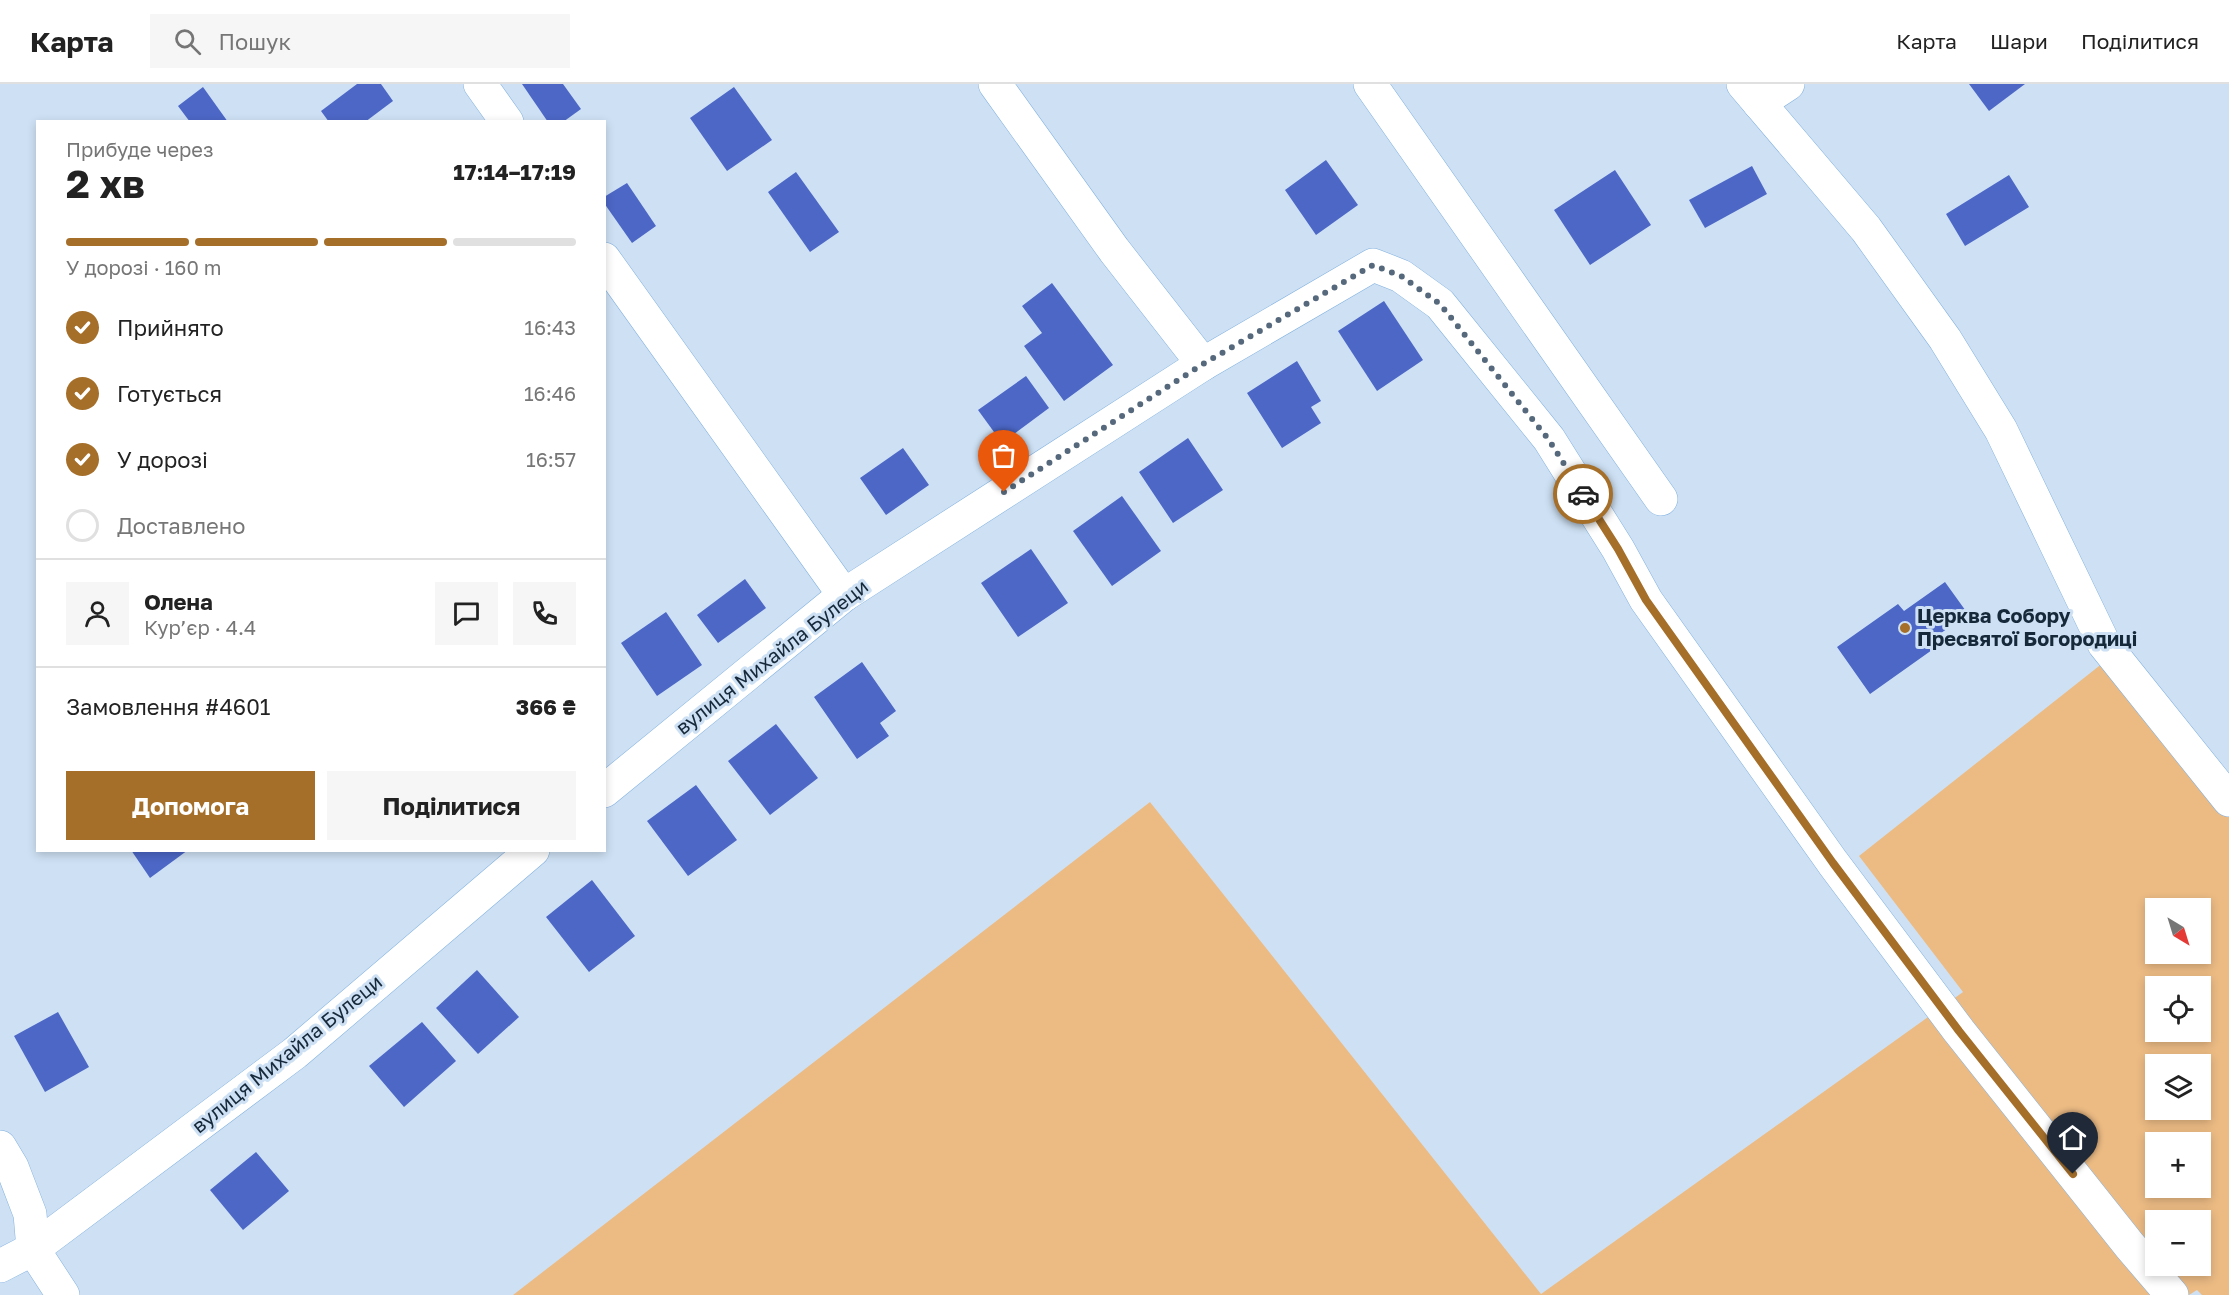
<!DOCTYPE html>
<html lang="uk">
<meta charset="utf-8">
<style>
:root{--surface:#fff;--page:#f6f6f6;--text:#222;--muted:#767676;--line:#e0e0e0;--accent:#a56f2a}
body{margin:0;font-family:"Golos Text",sans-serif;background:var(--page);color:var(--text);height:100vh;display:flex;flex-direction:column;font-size:22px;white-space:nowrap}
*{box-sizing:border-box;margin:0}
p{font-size:20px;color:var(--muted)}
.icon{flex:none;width:33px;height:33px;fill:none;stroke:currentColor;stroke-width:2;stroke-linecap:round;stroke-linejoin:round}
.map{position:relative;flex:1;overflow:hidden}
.panel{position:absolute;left:36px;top:36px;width:570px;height:732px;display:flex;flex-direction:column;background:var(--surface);border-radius:0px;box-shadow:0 3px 9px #0003}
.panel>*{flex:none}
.needle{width:39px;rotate:142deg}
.tools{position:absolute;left:2145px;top:814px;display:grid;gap:12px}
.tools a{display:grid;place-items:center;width:66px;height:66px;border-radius:0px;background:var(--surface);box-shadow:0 3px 9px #0003;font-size:30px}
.pin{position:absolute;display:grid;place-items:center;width:51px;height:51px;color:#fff;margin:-62px -26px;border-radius:50% 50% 50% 0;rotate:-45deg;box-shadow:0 0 6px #0007}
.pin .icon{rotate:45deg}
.courier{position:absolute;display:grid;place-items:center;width:60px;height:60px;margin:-30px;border:4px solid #a56f2a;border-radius:50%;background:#fff;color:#222;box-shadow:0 2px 8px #0007}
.headline em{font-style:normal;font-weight:700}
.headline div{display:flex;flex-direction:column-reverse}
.headline{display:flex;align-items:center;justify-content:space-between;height:102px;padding:0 30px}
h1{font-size:39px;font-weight:700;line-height:45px}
.bar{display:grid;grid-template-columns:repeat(4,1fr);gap:9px 6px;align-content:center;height:72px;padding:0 30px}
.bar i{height:8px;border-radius:4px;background:var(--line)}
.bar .active{background:var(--accent)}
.bar p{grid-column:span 4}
.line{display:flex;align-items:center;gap:15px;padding:0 30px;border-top:2px solid var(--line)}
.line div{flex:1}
.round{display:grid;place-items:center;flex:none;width:63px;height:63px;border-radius:0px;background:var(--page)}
ol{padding:0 30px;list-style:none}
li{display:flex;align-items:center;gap:18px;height:66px}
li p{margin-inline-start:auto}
li .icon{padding:6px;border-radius:50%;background:var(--accent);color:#fff;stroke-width:4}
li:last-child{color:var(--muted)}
li i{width:33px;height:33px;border:3px solid var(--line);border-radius:50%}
.cta{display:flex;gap:12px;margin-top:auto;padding:12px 30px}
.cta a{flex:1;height:69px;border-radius:0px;background:var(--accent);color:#fff;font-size:24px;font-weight:700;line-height:69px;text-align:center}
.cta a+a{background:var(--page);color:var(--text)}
header{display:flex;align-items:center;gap:36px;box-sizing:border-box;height:84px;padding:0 30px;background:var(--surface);border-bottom:2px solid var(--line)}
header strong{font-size:28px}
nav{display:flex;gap:33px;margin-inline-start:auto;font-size:21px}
.search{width:420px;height:54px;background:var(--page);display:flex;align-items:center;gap:15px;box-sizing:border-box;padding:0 21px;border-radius:0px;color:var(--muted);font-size:22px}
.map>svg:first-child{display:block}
.green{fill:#ecbb84;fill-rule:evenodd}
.building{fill:#4c67c6}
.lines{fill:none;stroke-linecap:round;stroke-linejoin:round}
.minor-casing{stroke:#82b1df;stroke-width:34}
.minor{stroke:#fff;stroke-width:33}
.done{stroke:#56697c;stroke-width:6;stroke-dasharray:0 10.8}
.route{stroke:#a56f2a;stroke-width:8}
.poi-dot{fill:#a56f2a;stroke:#cee1f4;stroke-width:2}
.labels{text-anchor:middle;stroke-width:6;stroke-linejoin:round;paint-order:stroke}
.poi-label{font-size:20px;font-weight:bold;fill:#16293b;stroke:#cee1f4;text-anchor:start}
.street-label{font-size:20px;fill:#16293b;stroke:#cee1f4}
</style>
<header>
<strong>Карта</strong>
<div class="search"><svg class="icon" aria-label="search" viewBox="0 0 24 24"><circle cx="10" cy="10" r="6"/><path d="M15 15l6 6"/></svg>Пошук</div>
<nav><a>Карта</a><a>Шари</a><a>Поділитися</a></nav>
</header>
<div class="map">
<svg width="2229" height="1211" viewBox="0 0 2229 1211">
<rect width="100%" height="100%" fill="#cee1f4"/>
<path class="green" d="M2113,571L2229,716V1211H2202L2197,1206L2189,1211H513L1150,718L1541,1210L1963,908L1859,772ZM2156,825H2200V870H2156ZM2156,903H2200V948H2156ZM2156,981H2200V1026H2156ZM2156,1059H2200V1104H2156ZM2156,1137H2200V1182H2156Z"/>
<g class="building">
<path d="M357,0H381L393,17L365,38H329L321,27Z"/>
<path d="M522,0H563L581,25L563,38H548Z"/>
<path d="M1969,0H2025L1989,27Z"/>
<path d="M203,3L228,38H190L178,22Z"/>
<path d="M734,3L772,56L727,87L690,34Z"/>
<path d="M1326,76L1358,121L1316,151L1285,106Z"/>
<path d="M1752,82L1767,110L1705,144L1689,116Z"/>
<path d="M1615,86L1651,141L1590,181L1554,126Z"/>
<path d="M796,88L839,148L810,168L768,108Z"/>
<path d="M2009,91L2029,123L1965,162L1946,130Z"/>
<path d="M627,99L656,142L632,159L604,119V113Z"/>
<path d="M1052,199L1113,281L1064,317L1024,262L1042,249L1022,222Z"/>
<path d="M1384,217L1423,276L1377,307L1338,247Z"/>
<path d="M1297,277L1321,317L1311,323L1321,339L1282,364L1247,309Z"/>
<path d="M1026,292L1049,324L1002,359L978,326Z"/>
<path d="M1188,354L1223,406L1173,439L1139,388Z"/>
<path d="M903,364L929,401L886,431L860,394Z"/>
<path d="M1122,412L1161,467L1112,502L1073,447Z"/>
<path d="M1031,465L1068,519L1018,553L981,499Z"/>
<path d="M745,495L766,524L718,559L697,531Z"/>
<path d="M1945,498L1968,530L1927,559L1932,566L1870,610L1837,563L1898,520L1904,527Z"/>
<path d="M666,528L702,581L657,612L621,559Z"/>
<path d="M862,578L896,627L880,639L889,652L857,675L814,613Z"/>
<path d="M776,640L818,694L770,731L728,677Z"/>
<path d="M696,701L737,756L688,792L647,737Z"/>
<path d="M131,766H188L150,794Z"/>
<path d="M592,796L635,852L589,888L546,833Z"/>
<path d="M477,886L519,933L478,970L436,924Z"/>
<path d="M58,928L89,983L45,1008L14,952Z"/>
<path d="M422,938L456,977L404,1023L369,982Z"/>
<path d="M256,1068L289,1107L243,1146L210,1106Z"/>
</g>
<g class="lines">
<defs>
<g id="minor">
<path d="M480,0L507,38"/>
<path d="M995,0L1114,166L1203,280"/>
<path d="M1370,0L1661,415"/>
<path d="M1743,0L1866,145L1945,255L2001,346L2104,560L2229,716"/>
<path d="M1759,19L1788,0"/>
<path d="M604,175L844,511"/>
<path d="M604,707L844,511L1203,280L1373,181L1401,192L1440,220L1549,355L1618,465L1646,516L1833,779L1959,947L2130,1162L2172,1211"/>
<path d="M0,1063L12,1083L30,1130L33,1165L63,1211"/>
<path d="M0,1182L33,1165L295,969L533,766"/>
</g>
</defs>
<use href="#minor" class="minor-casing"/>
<use href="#minor" class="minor"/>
</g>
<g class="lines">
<path class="done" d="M1004,408L1203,280L1373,181L1401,192L1440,220L1549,356L1583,410"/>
<path class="route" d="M1583,410L1618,465L1646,516L1833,779L1959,947L2073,1090"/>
</g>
<circle class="poi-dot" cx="1905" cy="544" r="6"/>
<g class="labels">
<g class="poi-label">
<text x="1917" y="539">Церква Собору<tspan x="1917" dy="23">Пресвятої Богородиці</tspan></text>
</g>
<g class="street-label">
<text transform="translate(772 573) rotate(-38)" y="7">вулиця Михайла Булеци</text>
<text transform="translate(287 970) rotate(-39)" y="7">вулиця Михайла Булеци</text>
</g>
</g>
</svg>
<div class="tools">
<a><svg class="needle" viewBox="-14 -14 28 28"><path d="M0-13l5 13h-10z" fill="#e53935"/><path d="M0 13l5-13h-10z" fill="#767676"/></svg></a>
<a><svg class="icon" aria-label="locate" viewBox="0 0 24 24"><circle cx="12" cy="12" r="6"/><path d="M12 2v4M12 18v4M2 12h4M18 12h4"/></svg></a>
<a><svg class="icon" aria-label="layers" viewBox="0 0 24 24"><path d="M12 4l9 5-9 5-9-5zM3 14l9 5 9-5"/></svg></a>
<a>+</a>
<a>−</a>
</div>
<div class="pin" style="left:1004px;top:408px;background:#ea580c"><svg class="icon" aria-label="bag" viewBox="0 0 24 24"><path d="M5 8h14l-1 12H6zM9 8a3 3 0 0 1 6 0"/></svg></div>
<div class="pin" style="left:2073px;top:1090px;background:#1f2937"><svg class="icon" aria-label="home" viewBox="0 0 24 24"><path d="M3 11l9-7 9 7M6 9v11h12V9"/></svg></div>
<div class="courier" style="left:1583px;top:410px"><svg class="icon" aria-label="car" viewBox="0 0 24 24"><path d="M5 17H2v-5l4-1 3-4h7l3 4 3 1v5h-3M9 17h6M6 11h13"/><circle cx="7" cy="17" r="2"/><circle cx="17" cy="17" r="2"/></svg></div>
<section class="panel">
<div class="headline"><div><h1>2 хв</h1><p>Прибуде через</p></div><em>17:14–17:19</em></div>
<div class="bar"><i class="active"></i><i class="active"></i><i class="active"></i><i></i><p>У дорозі · 160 m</p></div>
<ol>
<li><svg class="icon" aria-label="check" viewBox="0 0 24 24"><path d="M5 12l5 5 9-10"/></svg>Прийнято<p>16:43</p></li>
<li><svg class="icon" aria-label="check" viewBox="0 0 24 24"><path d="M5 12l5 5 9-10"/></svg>Готується<p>16:46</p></li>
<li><svg class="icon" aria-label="check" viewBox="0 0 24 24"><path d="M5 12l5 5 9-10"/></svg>У дорозі<p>16:57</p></li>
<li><i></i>Доставлено</li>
</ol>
<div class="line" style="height:108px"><a class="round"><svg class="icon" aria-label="person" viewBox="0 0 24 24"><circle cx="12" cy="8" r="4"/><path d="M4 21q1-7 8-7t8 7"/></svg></a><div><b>Олена</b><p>Кур’єр · 4.4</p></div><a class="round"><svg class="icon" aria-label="chat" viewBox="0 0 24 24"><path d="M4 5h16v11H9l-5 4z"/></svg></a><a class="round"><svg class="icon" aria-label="phone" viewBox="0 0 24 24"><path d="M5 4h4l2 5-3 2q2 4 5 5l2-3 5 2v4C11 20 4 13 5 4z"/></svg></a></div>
<div class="line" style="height:78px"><div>Замовлення #4601</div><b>366 ₴</b></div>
<div class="cta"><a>Допомога</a><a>Поділитися</a></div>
</section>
</div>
